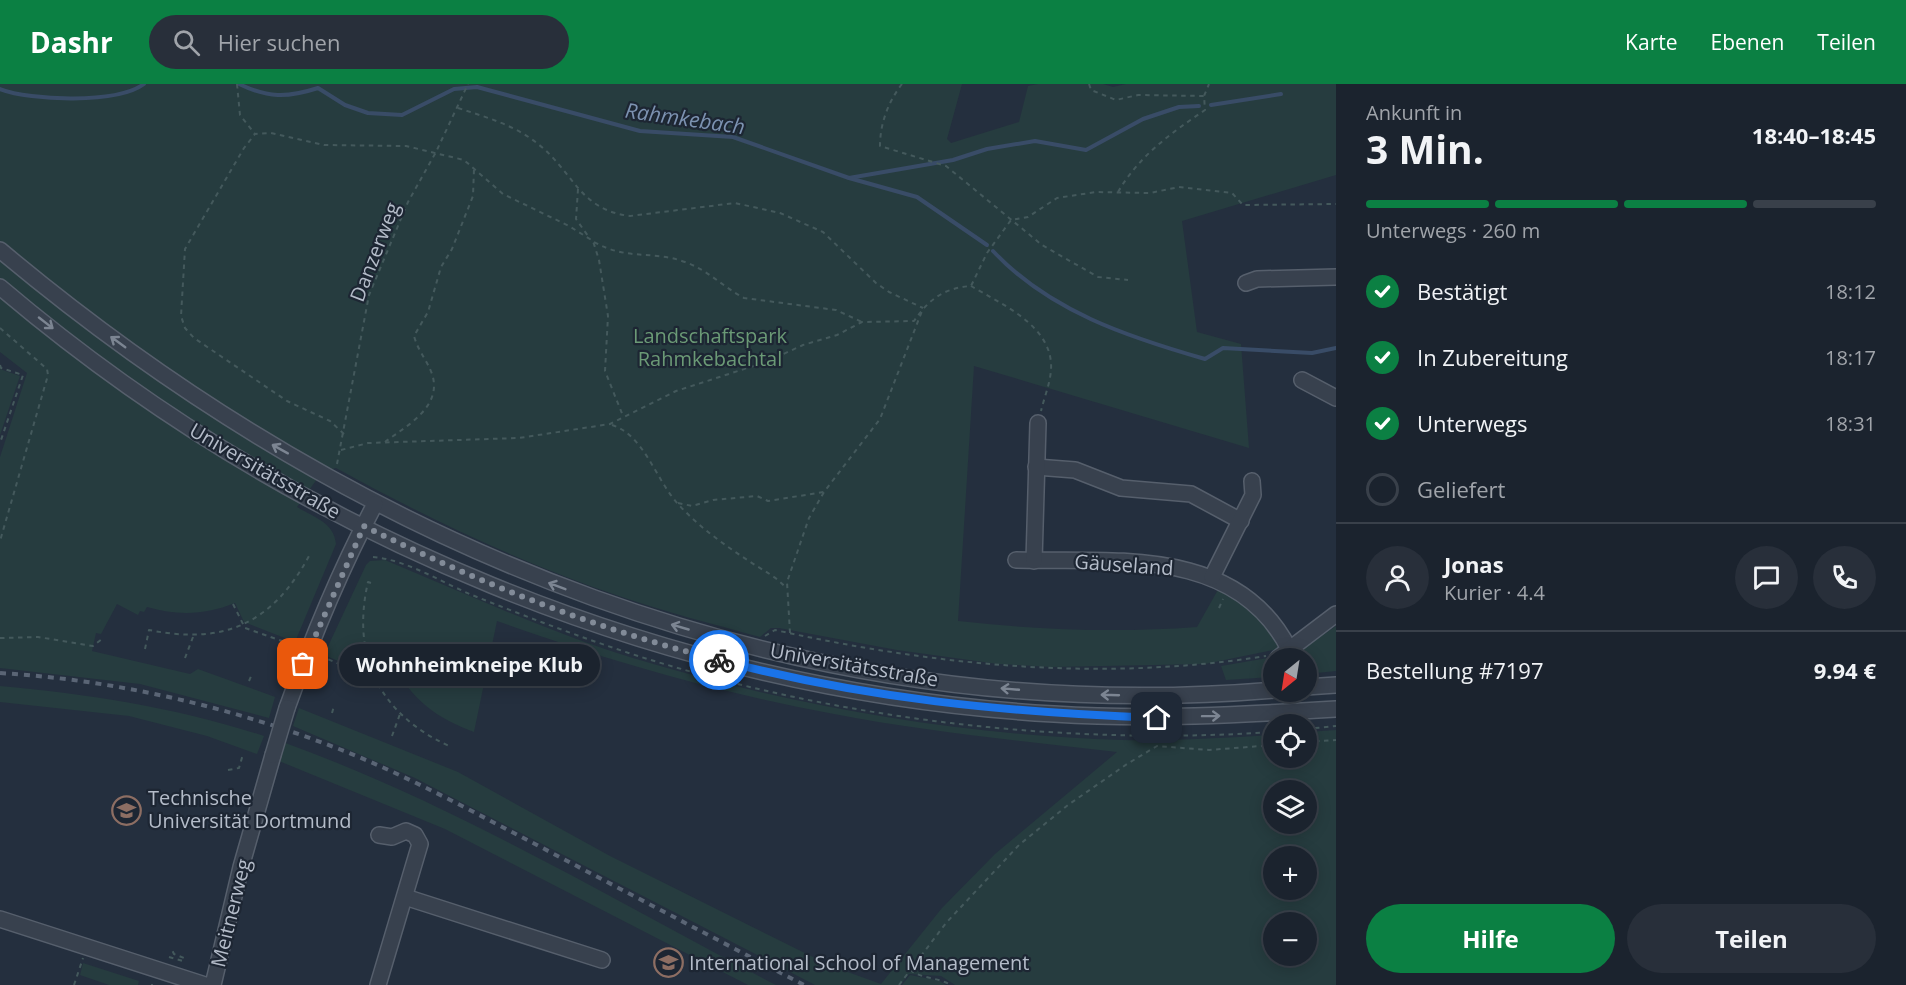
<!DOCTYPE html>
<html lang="de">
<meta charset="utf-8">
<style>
:root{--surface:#1b232e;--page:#282f3a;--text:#f1f3f6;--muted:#a0a4aa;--line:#39404a;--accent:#0b8043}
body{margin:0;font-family:"Open Sans",sans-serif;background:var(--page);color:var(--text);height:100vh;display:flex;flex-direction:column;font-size:22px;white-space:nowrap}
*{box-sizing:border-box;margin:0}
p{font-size:20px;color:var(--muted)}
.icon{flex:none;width:33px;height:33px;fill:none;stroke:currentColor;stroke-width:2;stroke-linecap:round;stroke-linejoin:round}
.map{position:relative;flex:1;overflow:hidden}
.drawer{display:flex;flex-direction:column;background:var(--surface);width:570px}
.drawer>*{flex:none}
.needle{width:39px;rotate:210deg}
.fabs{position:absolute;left:1263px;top:564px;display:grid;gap:12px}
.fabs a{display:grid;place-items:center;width:54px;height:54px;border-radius:50%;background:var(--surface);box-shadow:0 3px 15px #0003,0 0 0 2px var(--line);font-size:30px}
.pin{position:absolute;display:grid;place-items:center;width:51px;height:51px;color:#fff;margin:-26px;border-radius:12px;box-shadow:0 3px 9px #0006}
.courier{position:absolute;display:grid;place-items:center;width:60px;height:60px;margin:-30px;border:4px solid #1a73e8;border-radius:50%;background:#fff;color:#222;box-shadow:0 2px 8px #0007}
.bubble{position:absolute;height:42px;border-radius:21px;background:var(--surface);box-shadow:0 3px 15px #0003,0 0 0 2px var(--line);font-size:20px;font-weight:700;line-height:42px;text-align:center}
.overview em{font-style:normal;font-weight:700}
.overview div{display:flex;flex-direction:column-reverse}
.overview{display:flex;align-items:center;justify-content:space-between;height:102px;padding:0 30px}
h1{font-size:39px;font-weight:700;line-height:45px}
.bar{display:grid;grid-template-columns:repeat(4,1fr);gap:9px 6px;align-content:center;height:72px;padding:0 30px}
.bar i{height:8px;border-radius:4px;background:var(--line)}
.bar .selected{background:var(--accent)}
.bar p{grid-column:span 4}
.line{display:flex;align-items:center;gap:15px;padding:0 30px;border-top:2px solid var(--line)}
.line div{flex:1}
.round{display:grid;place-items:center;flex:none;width:63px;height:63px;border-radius:32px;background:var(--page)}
ol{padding:0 30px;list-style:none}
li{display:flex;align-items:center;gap:18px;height:66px}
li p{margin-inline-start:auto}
li .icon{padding:6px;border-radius:50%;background:var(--accent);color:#fff;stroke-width:4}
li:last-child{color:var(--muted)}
li i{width:33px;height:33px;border:3px solid var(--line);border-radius:50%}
.cta{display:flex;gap:12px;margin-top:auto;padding:12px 30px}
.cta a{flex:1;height:69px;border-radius:36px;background:var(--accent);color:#fff;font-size:24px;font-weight:700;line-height:69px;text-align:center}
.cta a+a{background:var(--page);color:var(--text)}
header{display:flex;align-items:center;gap:36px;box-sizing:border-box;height:84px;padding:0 30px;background:var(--accent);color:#fff}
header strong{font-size:28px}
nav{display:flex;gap:33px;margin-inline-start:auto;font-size:21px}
.search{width:420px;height:54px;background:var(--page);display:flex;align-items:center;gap:15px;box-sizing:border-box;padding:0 21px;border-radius:33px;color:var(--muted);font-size:22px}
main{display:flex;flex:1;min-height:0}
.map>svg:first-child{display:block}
.green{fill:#263c3f;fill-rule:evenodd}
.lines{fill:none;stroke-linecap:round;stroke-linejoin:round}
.stream{stroke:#394c67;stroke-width:4}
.minor-casing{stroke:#565f6c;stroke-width:18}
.path{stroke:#44595c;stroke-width:2;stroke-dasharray:4.5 4.5;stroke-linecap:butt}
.minor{stroke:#38414e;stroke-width:15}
.rail{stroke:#5a6575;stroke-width:4;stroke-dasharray:6 6;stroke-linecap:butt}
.minor-bridge-casing{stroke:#565f6c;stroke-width:18;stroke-linecap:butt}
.minor-bridge{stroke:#38414e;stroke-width:15}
.oneway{stroke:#7c8592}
.done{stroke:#828b98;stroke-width:6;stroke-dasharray:0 10.8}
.route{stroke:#1a73e8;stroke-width:8}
.labels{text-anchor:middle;stroke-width:4.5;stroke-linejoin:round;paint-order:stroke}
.street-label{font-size:20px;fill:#b4bcc9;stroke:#1d2633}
.park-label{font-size:20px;fill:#6b9a76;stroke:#1d2633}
.poi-label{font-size:20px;fill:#b4bcc9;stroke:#1d2633;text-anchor:start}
.water-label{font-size:21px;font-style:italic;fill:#7c92b1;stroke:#1d2633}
</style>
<header>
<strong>Dashr</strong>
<div class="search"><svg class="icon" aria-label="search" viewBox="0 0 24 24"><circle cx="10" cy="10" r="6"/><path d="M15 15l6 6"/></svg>Hier suchen</div>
<nav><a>Karte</a><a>Ebenen</a><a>Teilen</a></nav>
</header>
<main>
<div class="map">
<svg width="1336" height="901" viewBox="0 0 1336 901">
<rect width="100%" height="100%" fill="#242f3e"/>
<g class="green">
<path d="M0,0H962L947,55L951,59L1019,38L1028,2L1038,0H1103L1113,3L1126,0H1336V91L1182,137L1197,248L1241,260L1249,364L974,282L958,537C1038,546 1117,549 1197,543L1219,504L1264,536L1279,561L1278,565L1205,580L1052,583L998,580L897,566L779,544H771L760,553C713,540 665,528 619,512C521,479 427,434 336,384L322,388L297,423C313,433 334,438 336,460L295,558L244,538L235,519C205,531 178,532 147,523L144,528L140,527L138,531L117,520L101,550L96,549L92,567L190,590L198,585L275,613L269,634L140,600L0,584V373L27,289L0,268Z"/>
<path d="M0,285L20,292L0,351Z"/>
<path d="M385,476C467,510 548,548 633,574C791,622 957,651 1122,656C1172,657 1224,654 1273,651L1274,674H1306L1307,648L1336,646V901H955L941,892L909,890L900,901H815L415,694L293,642L299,624L458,688L610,772L831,882L881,900L942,824L995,770L1117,668C1022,657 928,648 834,630C720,609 606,576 497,537L474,648C436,634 413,616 393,581L369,590L324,571L366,481L370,477ZM1274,706H1306V740H1274ZM1274,772H1306V806H1274ZM1274,838H1306V872H1274Z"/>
<path d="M1336,542V587L1307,590L1306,574H1290Z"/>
<path d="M1274,573L1273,593L1226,596L1221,582Z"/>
<path d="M0,602C90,610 178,624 264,652L257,670L207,652L129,632L0,618Z"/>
<path d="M280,657C453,719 613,816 776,901H748L445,745L274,675Z"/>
<path d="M83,879L139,897L138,901H109L80,891Z"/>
<path d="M910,891L940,897L946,901H902Z"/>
</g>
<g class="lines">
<g class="stream">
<path d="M239,0C268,14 287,14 318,4L345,21L368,29L402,31L454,5L477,3L640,47L733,53L849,94L953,76L987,65L1035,57L1086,66L1143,35L1179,23L1199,22"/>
<path d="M0,5C31,17 117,20 144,0"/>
<path d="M1211,21L1281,10"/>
<path d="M849,94L917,113L987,161"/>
<path d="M993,167C1049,227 1128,253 1205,275L1223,264L1312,269L1336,264"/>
</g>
<defs>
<g id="minor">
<path d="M0,166C359,467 800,646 1274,606"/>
<path d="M1246,199L1257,195L1336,193"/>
<path d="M0,203C293,452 669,608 1054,630C1148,636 1242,631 1336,625"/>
<path d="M1302,296L1336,314"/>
<path d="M1036,383L1075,386L1121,404L1191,410L1241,437"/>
<path d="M1016,476C1114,478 1237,462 1289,565"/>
<path d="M1034,477L1038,339"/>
<path d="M1212,493L1253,411L1252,397"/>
<path d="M1278,574L1336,530"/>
<path d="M1306,603L1336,601"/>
<path d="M287,624C312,554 340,486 375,420"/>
<path d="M405,813L602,876"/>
<path d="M0,835L205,901"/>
<path d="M213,901L241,783L273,671"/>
<path d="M378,901L420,760L415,751L406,747L392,753L379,751"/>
</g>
</defs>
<use href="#minor" class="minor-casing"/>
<g class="path">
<path d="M237,0L240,31L255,50"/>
<path d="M902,0C888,18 880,40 880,62L946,82L1042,161L1098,193L1128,196"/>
<path d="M1089,0L1091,6L1116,16L1138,11L1204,12"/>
<path d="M458,24C485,33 515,41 538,60C573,87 579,126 630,132L735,119L780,129L823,148L876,199L889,208L923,224"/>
<path d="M578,105L576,135L588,152"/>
<path d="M1118,108C1139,72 1171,49 1205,26L1204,12L1209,0"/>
<path d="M594,158C628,177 653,166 685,178C708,186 723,203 744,214L836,226L862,238"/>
<path d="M971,202C1001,220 1054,242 1051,286C1050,300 1044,314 1041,327"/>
<path d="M0,244L47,285L48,291L0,457"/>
<path d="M0,281L1,284L23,291L0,359"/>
<path d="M612,341C644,351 656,396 678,420C699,443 723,460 749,477C762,486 776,492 786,504"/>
<path d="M344,350L330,337L287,317L194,254L185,244L181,232L185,165L244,64L255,50L271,49L324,61L406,62L464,76L503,110L569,142L593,157L599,176L608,232L605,287L623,332"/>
<path d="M385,358C406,342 443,323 432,290C427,276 418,267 414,252L428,228L441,183L452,165L473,112L474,85"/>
<path d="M341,366L368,359L519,354L610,340L676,307L766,278L803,261L837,251L862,238L914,237C929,215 944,204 971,202L987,169L1011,136L1028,133L1057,114L1096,108L1150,109L1179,103L1232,109L1243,121L1336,120"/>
<path d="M337,380L369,211L408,118L436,68L468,0"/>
<path d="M678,419L692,422L713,416L757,412L768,417L824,408"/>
<path d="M373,473C407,476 441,498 472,511C527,533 582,554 638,572C842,636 1061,662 1274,648"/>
<path d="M371,499L368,498C351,572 379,630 449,662"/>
<path d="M233,520L245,544L296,562"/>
<path d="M1219,524L1223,515"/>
<path d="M790,549L787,498L809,434L824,408L880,335L922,227"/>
<path d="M765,552L775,546C938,582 1101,598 1266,572"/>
<path d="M0,554L38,553L93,562L102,555"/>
<path d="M145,565L149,546C224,561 272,540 309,472L307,471"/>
<path d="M320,572L371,593L394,582"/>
<path d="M185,574L193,553"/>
<path d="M249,597L252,590"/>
<path d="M332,629L334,622"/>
<path d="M1306,645L1336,642"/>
<path d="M392,652L400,630"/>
<path d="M1306,658L1336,656"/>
<path d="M228,686L239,684L243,670"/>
<path d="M169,873L183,877L184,874L174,870L171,864"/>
<path d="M910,886C922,895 937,893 951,901"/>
<path d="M74,901L83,874"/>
<path d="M152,901V900"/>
<path d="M899,901L946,839L1019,761L1068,721L1127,680L1157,662L1209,666L1274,661"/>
</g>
<use href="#minor" class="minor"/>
<path class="rail" d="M0,589C116,596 231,623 339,665C406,691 471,727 535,760C624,807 714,854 804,901"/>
<defs>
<path id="minor-bridge" d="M273,671L287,624"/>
</defs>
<use href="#minor-bridge" class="minor-bridge-casing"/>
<use href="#minor-bridge" class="minor-bridge"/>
</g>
<defs><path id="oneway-shaft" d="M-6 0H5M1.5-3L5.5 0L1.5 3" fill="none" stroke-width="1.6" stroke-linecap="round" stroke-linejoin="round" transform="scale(1.5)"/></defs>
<g class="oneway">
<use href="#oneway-shaft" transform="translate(46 239) rotate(38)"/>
<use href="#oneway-shaft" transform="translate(118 258) rotate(-144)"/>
<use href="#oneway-shaft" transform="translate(280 365) rotate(-151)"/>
<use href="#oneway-shaft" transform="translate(557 502) rotate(-159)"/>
<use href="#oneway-shaft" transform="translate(680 543) rotate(-164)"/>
<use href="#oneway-shaft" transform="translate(1010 605) rotate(-175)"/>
<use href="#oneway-shaft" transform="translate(1110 611) rotate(-178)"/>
<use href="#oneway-shaft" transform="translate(1211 632) rotate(-1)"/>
</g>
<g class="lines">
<path class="done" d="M303,580L364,442C477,498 595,545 719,576"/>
<path class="route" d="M719,576C867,615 1004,628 1157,634"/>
</g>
<defs>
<symbol id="university-ring" viewBox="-11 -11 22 22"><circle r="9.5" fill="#1d2633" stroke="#8d6e63" stroke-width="1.5"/><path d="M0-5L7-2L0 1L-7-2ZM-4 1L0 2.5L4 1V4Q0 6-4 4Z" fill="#8d6e63"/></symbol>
</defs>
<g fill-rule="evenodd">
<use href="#university-ring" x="110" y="710" width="33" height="33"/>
<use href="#university-ring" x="652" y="862" width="33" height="33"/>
</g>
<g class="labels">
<g class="street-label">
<text transform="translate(375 168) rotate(-69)" y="7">Danzerweg</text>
<text transform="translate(265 387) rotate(30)" y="7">Universitätsstraße</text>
<text transform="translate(1124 481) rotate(4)" y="7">Gäuseland</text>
<text transform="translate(854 581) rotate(10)" y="7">Universitätsstraße</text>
<text transform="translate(231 829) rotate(-76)" y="7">Meitnerweg</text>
</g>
<g class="park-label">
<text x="710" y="259">Landschaftspark<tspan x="710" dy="23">Rahmkebachtal</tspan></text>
</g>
<g class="poi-label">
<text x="148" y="721">Technische<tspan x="148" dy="23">Universität Dortmund</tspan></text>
<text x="689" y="886">International School of Management</text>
</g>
<g class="water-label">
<text transform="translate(685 35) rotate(8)" y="7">Rahmkebach</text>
</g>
</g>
</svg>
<div class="fabs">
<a><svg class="needle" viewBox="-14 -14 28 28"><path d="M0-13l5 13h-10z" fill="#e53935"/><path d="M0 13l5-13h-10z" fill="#a0a4aa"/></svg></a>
<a><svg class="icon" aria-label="locate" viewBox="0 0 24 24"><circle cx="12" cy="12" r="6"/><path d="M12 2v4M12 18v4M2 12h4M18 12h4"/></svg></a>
<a><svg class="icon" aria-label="layers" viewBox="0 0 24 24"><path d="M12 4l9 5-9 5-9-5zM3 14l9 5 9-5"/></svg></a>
<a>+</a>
<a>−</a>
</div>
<div class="pin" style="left:303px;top:580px;background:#ea580c"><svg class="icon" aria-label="bag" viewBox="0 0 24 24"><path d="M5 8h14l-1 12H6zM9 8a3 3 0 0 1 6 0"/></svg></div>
<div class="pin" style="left:1157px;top:634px;background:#1f2937"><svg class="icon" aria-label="home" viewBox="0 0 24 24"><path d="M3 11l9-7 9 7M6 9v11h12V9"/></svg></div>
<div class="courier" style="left:719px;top:576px"><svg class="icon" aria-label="bike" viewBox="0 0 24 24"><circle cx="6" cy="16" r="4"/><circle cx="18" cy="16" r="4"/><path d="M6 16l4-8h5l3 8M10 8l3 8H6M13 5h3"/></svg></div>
<div class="bubble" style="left:339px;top:560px;width:261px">Wohnheimkneipe Klub</div>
</div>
<section class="drawer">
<div class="overview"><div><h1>3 Min.</h1><p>Ankunft in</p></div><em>18:40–18:45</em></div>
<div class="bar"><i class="selected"></i><i class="selected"></i><i class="selected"></i><i></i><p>Unterwegs · 260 m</p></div>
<ol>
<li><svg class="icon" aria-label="check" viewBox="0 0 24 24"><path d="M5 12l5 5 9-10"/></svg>Bestätigt<p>18:12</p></li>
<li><svg class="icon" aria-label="check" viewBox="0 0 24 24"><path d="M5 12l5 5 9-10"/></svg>In Zubereitung<p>18:17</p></li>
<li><svg class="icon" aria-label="check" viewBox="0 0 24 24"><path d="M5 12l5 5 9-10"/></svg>Unterwegs<p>18:31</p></li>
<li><i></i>Geliefert</li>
</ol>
<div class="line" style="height:108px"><a class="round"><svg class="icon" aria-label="person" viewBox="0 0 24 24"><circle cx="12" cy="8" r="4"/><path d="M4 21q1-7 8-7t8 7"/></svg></a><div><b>Jonas</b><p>Kurier · 4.4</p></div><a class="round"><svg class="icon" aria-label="chat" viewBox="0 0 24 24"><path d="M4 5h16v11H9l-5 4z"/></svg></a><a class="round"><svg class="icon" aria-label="phone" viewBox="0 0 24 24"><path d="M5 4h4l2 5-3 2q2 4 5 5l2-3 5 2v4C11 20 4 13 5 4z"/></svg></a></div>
<div class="line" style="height:78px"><div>Bestellung #7197</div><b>9.94 €</b></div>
<div class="cta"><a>Hilfe</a><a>Teilen</a></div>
</section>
</main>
